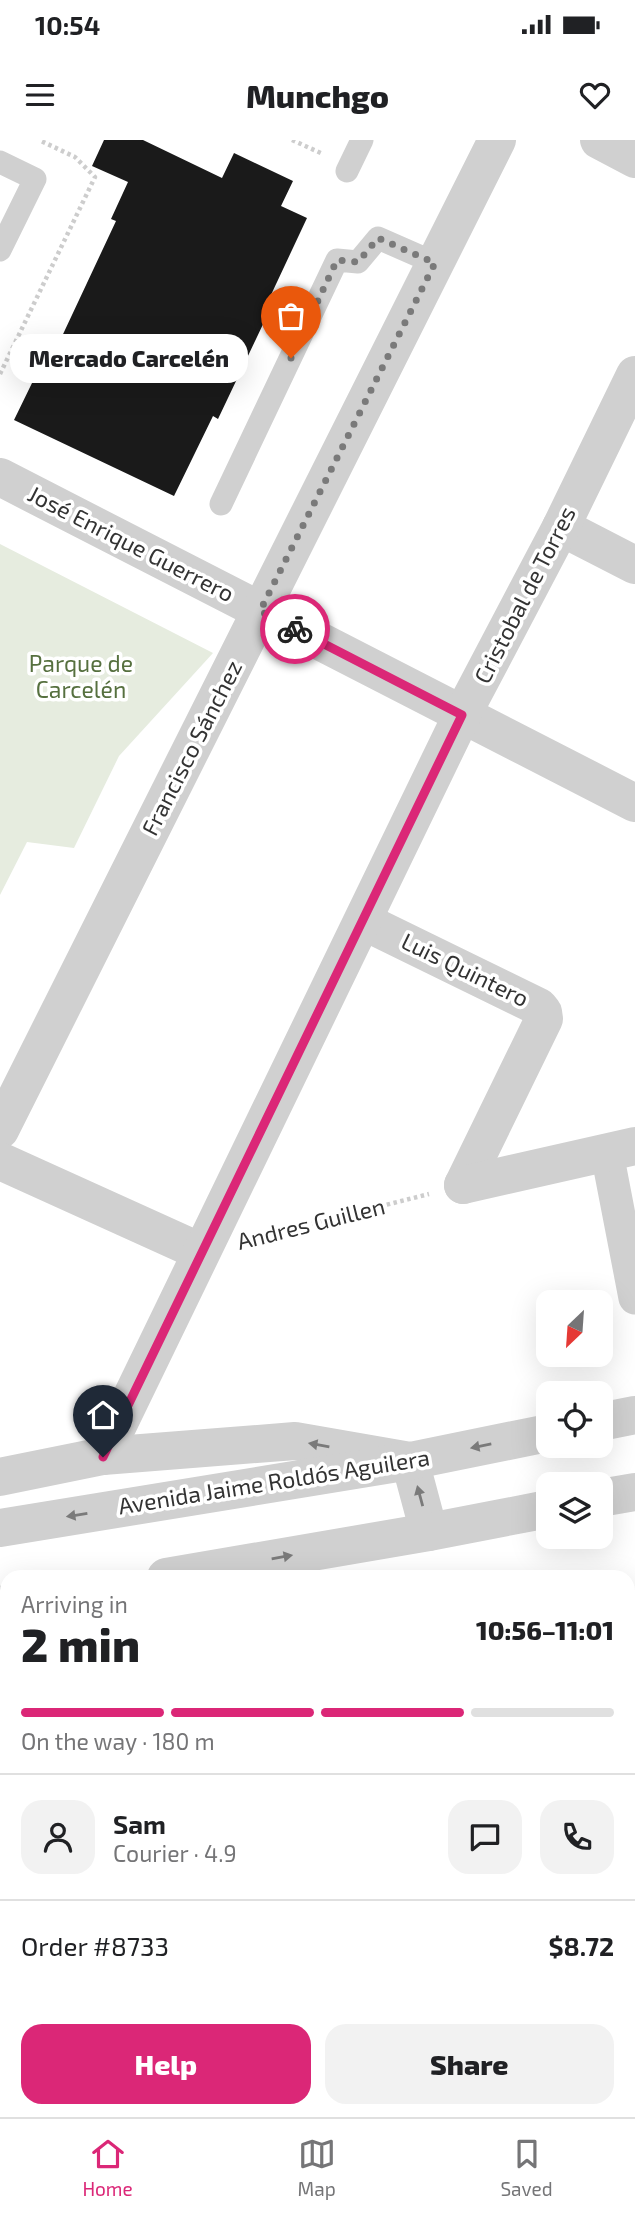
<!DOCTYPE html>
<meta charset="utf-8">
<style>
:root{--surface:#fff;--page:#f2f2f2;--text:#202124;--muted:#757577;--line:#e0e0e0;--accent:#db2777}
body{margin:0;font-family:"Exo 2",sans-serif;background:var(--page);color:var(--text);height:100vh;display:flex;flex-direction:column;font-size:26px;white-space:nowrap}
*{box-sizing:border-box;margin:0}
p{font-size:23px;color:var(--muted)}
.icon{flex:none;width:38px;height:38px;fill:none;stroke:currentColor;stroke-width:2;stroke-linecap:round;stroke-linejoin:round}
.map{position:relative;flex:1;overflow:hidden}
.details{position:absolute;left:0px;top:1430px;width:635px;height:548px;display:flex;flex-direction:column;background:var(--surface);border-radius:21px 21px 0 0;box-shadow:0 7px 28px #0002}
.details>*{flex:none}
.needle{width:46px;rotate:205deg}
.buttons{position:absolute;left:536px;top:1150px;display:grid;gap:14px}
.buttons a{display:grid;place-items:center;width:77px;height:77px;border-radius:14px;background:var(--surface);box-shadow:0 7px 28px #0002;font-size:35px}
.pin{position:absolute;display:grid;place-items:center;width:60px;height:60px;color:#fff;margin:-72px -30px;border-radius:50% 50% 50% 0;rotate:-45deg;box-shadow:0 0 7px #0007}
.pin .icon{rotate:45deg}
.courier{position:absolute;display:grid;place-items:center;width:70px;height:70px;margin:-35px;border:5px solid #db2777;border-radius:50%;background:#fff;color:#222;box-shadow:0 2px 9px #0007}
.bubble{position:absolute;height:49px;border-radius:21px;background:var(--surface);box-shadow:0 7px 28px #0002;font-size:23px;font-weight:800;line-height:49px;text-align:center}
.overview em{font-style:normal;font-weight:800}
.overview div{display:flex;flex-direction:column-reverse}
.overview{display:flex;align-items:center;justify-content:space-between;height:119px;padding:0 21px}
h1{font-size:46px;font-weight:800;line-height:52px}
.bar{display:grid;grid-template-columns:repeat(4,1fr);gap:10px 7px;align-content:center;height:84px;padding:0 21px}
.bar i{height:9px;border-radius:5px;background:var(--line)}
.bar .selected{background:var(--accent)}
.bar p{grid-column:span 4}
.line{display:flex;align-items:center;gap:18px;padding:0 21px;border-top:2px solid var(--line)}
.line div{flex:1}
.round{display:grid;place-items:center;flex:none;width:74px;height:74px;border-radius:21px;background:var(--page)}
.action{display:flex;gap:14px;margin-top:auto;padding:14px 21px}
.action a{flex:1;height:80px;border-radius:21px;background:var(--accent);color:#fff;font-size:28px;font-weight:800;line-height:80px;text-align:center}
.action a+a{background:var(--page);color:var(--text)}
.status{display:flex;justify-content:space-between;align-items:center;height:49px;padding:0 35px;background:var(--surface);direction:ltr}
.status svg{height:19px;fill:currentColor}
header{display:flex;justify-content:space-between;align-items:center;height:91px;padding:0 21px;background:var(--surface);font-size:32px;font-weight:800}
.menu{display:flex;justify-content:space-around;align-items:center;height:98px;border-top:2px solid var(--line);background:var(--surface);font-size:19px;color:var(--muted)}
.menu a{display:grid;justify-items:center;gap:4px}
.menu .selected{color:var(--accent)}
.map>svg:first-child{display:block}
.green{fill:#e6ecdf}
.building{fill:#1a1a1a}
.lines{fill:none;stroke-linecap:round;stroke-linejoin:round}
.path{stroke:#cdcdcd;stroke-width:4.5;stroke-dasharray:3.5 3.5;stroke-linecap:butt}
.service{stroke:#d0d0d0;stroke-width:23}
.pedestrian{stroke:#d0d0d0;stroke-width:33}
.minor{stroke:#d0d0d0;stroke-width:38}
.tertiary{stroke:#d0d0d0;stroke-width:38}
.oneway{fill:#7a7a7a}
.done{stroke:#7a7a7a;stroke-width:7;stroke-dasharray:0 12.6}
.route{stroke:#db2777;stroke-width:9}
.labels{text-anchor:middle;stroke-width:7;stroke-linejoin:round;paint-order:stroke}
.street-label{font-size:23px;fill:#333;stroke:#fff}
.park-label{font-size:23px;fill:#56703f;stroke:#fff}
</style>
<div class="status"><b>10:54</b><svg viewBox="0 0 49 12"><path d="M0 12V9h3v3zM5 12V6h3v6zM10 12V3h3v9zM15 12V0h3v12zM26 1h20v11H26zM47 4h2v5h-2z"/></svg></div>
<header><svg class="icon" aria-label="menu" viewBox="0 0 24 24"><path d="M4 6h16M4 12h16M4 18h16"/></svg>Munchgo<svg class="icon" aria-label="heart" viewBox="0 0 24 24"><path d="M12 20l-8-8c-3-5 5-10 8-4 3-6 11-1 8 4z"/></svg></header>
<div class="map">
<svg width="635" height="1977" viewBox="0 0 635 1977">
<rect width="100%" height="100%" fill="#fff"/>
<path class="green" d="M0,404L213,513L119,616L74,708L27,702L0,755Z"/>
<path class="building" d="M104,0H143L222,38L234,13L293,41L281,66L307,78L270,157L275,159L218,279L213,276L174,356L14,280L51,204L57,207L116,81L111,79L128,42L92,26Z"/>
<g class="lines">
<g class="path">
<path d="M292,0L323,14"/>
<path d="M0,234L95,37L75,17L39,0"/>
<path d="M251,1099L429,1054"/>
</g>
<g class="service">
<path d="M0,22L35,39L0,110"/>
<path d="M347,31L362,0"/>
<path d="M221,364L337,120L358,122L378,98L435,123"/>
</g>
<path class="pedestrian" d="M607,1013L635,1158"/>
<g class="minor">
<path d="M599,0L635,19"/>
<path d="M0,337L635,663"/>
<path d="M561,387L635,425"/>
<path d="M363,781L539,867L543,872L544,879L463,1045"/>
<path d="M0,990L497,0"/>
<path d="M0,1021L201,1112"/>
<path d="M463,1045L635,1006"/>
<path d="M103,1316L462,575L561,387L635,235"/>
<path d="M0,1337L103,1316L295,1301L410,1321L429,1392"/>
<path d="M0,1707L7,1708"/>
<path d="M628,1807L635,1808"/>
<path d="M25,1970L48,1977"/>
</g>
<g class="tertiary">
<path d="M600,1282L635,1275"/>
<path d="M600,1358L635,1352"/>
<path d="M0,1388L410,1321L548,1293"/>
<path d="M166,1437L429,1392L548,1369"/>
<path d="M0,1465L7,1464"/>
</g>
</g>
<defs><path id="oneway-solid" d="M-6-.8H1V-3.2L6.5 0L1 3.2V.8H-6Z" transform="scale(1.75)"/></defs>
<g class="oneway">
<use href="#oneway-solid" transform="translate(319 1305) rotate(-170)"/>
<use href="#oneway-solid" transform="translate(481 1306) rotate(169)"/>
<use href="#oneway-solid" transform="translate(420 1356) rotate(-105)"/>
<use href="#oneway-solid" transform="translate(77 1375) rotate(171)"/>
<use href="#oneway-solid" transform="translate(282 1417) rotate(-10)"/>
</g>
<g class="lines">
<path class="done" d="M291,218L337,120L358,122L378,98L435,123L260,471L295,489"/>
<path class="route" d="M103,1317L462,575L295,489"/>
</g>
<g class="labels">
<g class="street-label">
<text transform="translate(131 404) rotate(27)" y="8">José Enrique Guerrero</text>
<text transform="translate(525 455) rotate(-63)" y="8">Cristobal de Torres</text>
<text transform="translate(192 608) rotate(-63)" y="8">Francisco Sánchez</text>
<text transform="translate(465 830) rotate(26)" y="8">Luis Quintero</text>
<text transform="translate(311 1084) rotate(-14)" y="8">Andres Guillen</text>
<text transform="translate(274 1342) rotate(-9)" y="8">Avenida Jaime Roldós Aguilera</text>
</g>
<g class="park-label">
<text x="81" y="532">Parque de<tspan x="81" dy="26">Carcelén</tspan></text>
</g>
</g>
</svg>
<div class="buttons">
<a><svg class="needle" viewBox="-14 -14 28 28"><path d="M0-13l5 13h-10z" fill="#e53935"/><path d="M0 13l5-13h-10z" fill="#757577"/></svg></a>
<a><svg class="icon" aria-label="locate" viewBox="0 0 24 24"><circle cx="12" cy="12" r="6"/><path d="M12 2v4M12 18v4M2 12h4M18 12h4"/></svg></a>
<a><svg class="icon" aria-label="layers" viewBox="0 0 24 24"><path d="M12 4l9 5-9 5-9-5zM3 14l9 5 9-5"/></svg></a>
</div>
<div class="pin" style="left:291px;top:218px;background:#ea580c"><svg class="icon" aria-label="bag" viewBox="0 0 24 24"><path d="M5 8h14l-1 12H6zM9 8a3 3 0 0 1 6 0"/></svg></div>
<div class="pin" style="left:103px;top:1317px;background:#1f2937"><svg class="icon" aria-label="home" viewBox="0 0 24 24"><path d="M3 11l9-7 9 7M6 9v11h12V9"/></svg></div>
<div class="courier" style="left:295px;top:489px"><svg class="icon" aria-label="bike" viewBox="0 0 24 24"><circle cx="6" cy="16" r="4"/><circle cx="18" cy="16" r="4"/><path d="M6 16l4-8h5l3 8M10 8l3 8H6M13 5h3"/></svg></div>
<div class="bubble" style="left:10px;top:194px;width:238px">Mercado Carcelén</div>
<section class="details">
<div class="overview"><div><h1>2 min</h1><p>Arriving in</p></div><em>10:56–11:01</em></div>
<div class="bar"><i class="selected"></i><i class="selected"></i><i class="selected"></i><i></i><p>On the way · 180 m</p></div>
<div class="line" style="height:126px"><a class="round"><svg class="icon" aria-label="person" viewBox="0 0 24 24"><circle cx="12" cy="8" r="4"/><path d="M4 21q1-7 8-7t8 7"/></svg></a><div><b>Sam</b><p>Courier · 4.9</p></div><a class="round"><svg class="icon" aria-label="chat" viewBox="0 0 24 24"><path d="M4 5h16v11H9l-5 4z"/></svg></a><a class="round"><svg class="icon" aria-label="phone" viewBox="0 0 24 24"><path d="M5 4h4l2 5-3 2q2 4 5 5l2-3 5 2v4C11 20 4 13 5 4z"/></svg></a></div>
<div class="line" style="height:91px"><div>Order #8733</div><b>$8.72</b></div>
<div class="action"><a>Help</a><a>Share</a></div>
</section>
</div>
<nav class="menu">
<a class="selected"><svg class="icon" aria-label="home" viewBox="0 0 24 24"><path d="M3 11l9-7 9 7M6 9v11h12V9"/></svg>Home</a>
<a><svg class="icon" aria-label="map" viewBox="0 0 24 24"><path d="M3 6l6-2 6 2 6-2v14l-6 2-6-2-6 2zM9 4v14M15 6v14"/></svg>Map</a>
<a><svg class="icon" aria-label="saved" viewBox="0 0 24 24"><path d="M7 4h10v16l-5-4-5 4z"/></svg>Saved</a>
</nav>
